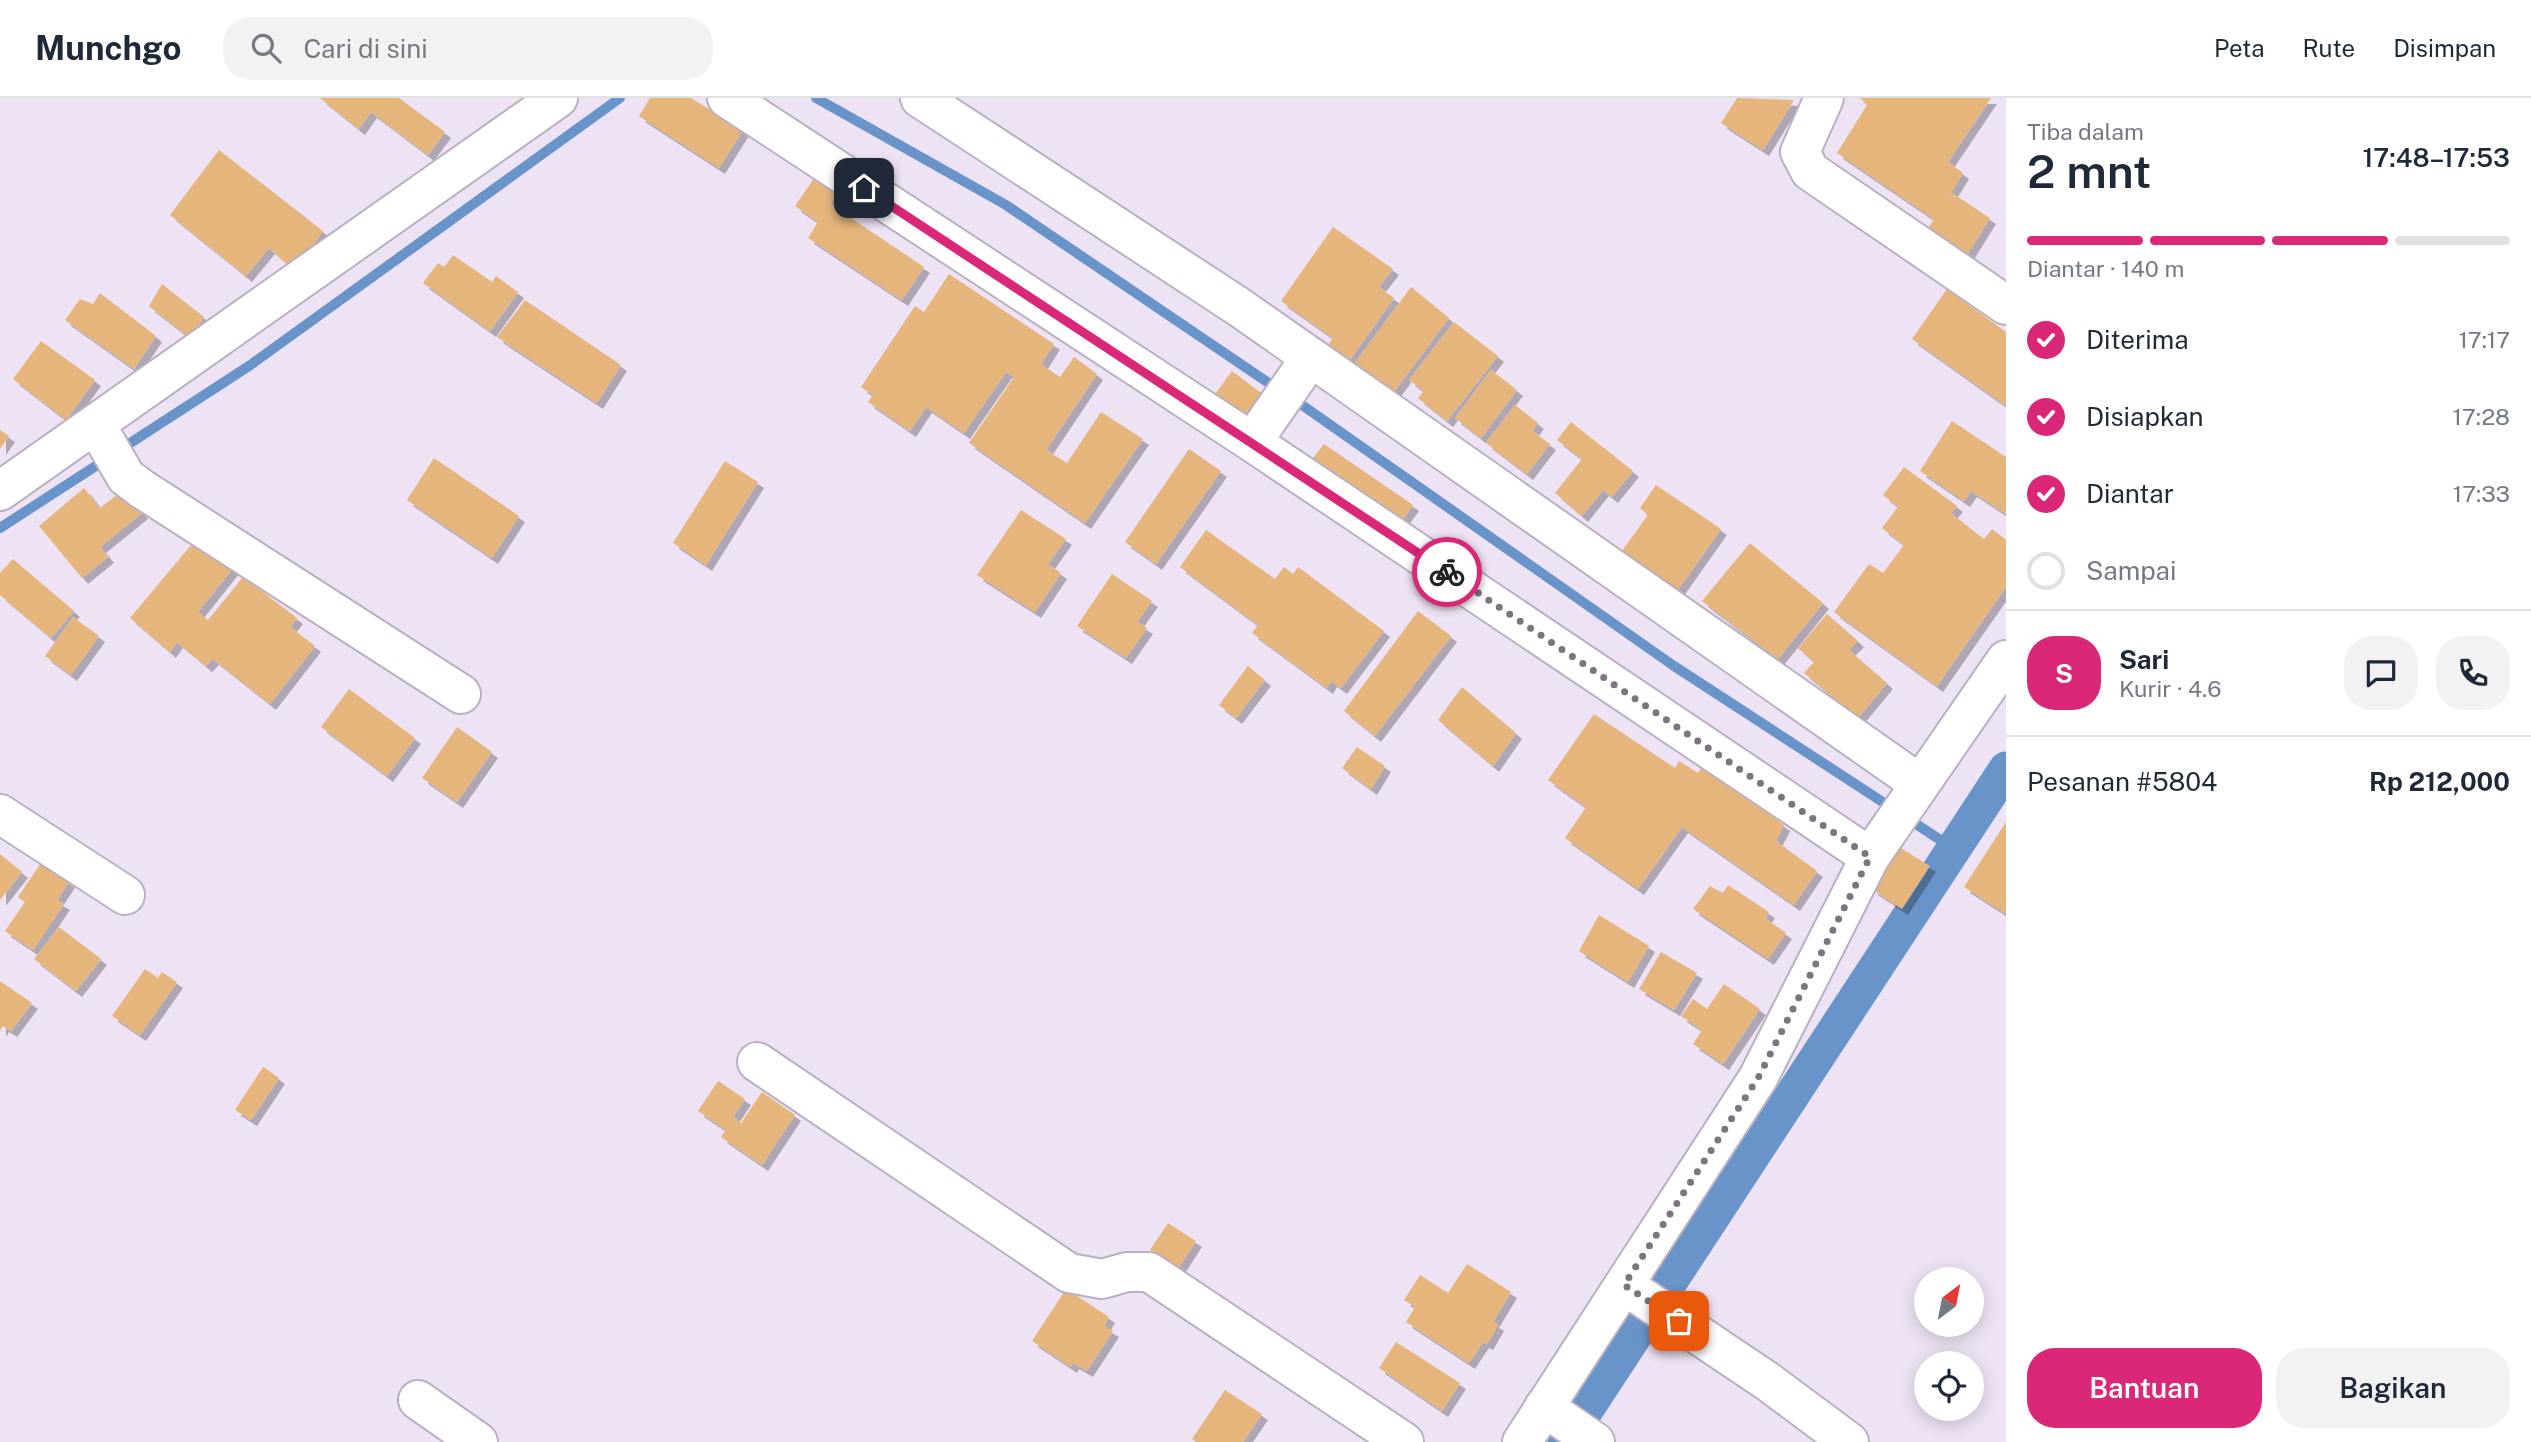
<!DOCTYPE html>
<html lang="id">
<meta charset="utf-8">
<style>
:root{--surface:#fff;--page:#f2f2f3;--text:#1f2937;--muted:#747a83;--line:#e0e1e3;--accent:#db2777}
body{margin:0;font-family:"Public Sans",sans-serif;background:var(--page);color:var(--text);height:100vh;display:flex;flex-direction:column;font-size:26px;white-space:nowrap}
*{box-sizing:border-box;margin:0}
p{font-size:23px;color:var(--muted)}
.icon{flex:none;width:38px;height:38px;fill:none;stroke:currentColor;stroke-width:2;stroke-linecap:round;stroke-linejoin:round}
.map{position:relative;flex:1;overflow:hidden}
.details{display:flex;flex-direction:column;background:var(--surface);width:525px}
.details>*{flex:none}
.needle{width:46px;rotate:32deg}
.tools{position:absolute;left:1914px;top:1169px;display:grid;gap:14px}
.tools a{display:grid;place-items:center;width:70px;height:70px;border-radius:50%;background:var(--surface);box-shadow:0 4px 18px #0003;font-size:35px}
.pin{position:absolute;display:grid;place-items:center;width:60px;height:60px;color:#fff;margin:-30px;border-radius:14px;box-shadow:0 4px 10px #0006}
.courier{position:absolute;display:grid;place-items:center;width:70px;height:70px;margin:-35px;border:5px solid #db2777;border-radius:50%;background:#fff;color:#222;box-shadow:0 2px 9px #0007}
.headline em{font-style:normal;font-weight:600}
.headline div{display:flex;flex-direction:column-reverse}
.headline{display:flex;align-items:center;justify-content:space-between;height:119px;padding:0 21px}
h1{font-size:46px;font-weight:600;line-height:52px}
.bar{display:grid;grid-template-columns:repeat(4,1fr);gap:10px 7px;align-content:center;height:84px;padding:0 21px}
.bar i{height:9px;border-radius:5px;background:var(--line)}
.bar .current{background:var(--accent)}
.bar p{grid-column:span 4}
.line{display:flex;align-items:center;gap:18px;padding:0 21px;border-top:2px solid var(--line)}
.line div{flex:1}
.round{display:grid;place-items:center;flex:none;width:74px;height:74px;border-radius:28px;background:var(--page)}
ol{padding:0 21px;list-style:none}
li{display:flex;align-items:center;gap:21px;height:77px}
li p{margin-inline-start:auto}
li .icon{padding:7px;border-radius:50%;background:var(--accent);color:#fff;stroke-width:4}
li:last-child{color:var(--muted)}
li i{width:38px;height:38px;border:4px solid var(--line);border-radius:50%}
.button{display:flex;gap:14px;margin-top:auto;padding:14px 21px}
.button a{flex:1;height:80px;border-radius:28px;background:var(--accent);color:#fff;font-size:28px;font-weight:600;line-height:80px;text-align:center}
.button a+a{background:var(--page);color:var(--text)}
header{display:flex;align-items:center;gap:42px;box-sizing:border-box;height:98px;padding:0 35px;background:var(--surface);border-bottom:2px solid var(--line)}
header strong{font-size:33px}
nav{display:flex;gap:38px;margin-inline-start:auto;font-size:24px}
.search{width:490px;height:63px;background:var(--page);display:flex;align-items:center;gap:18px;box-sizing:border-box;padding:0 24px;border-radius:28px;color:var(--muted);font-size:26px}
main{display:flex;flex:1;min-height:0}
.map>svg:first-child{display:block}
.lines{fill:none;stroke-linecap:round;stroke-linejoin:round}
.stream{stroke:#6994c9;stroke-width:10}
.canal{stroke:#6994c9;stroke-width:35}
.building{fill:#e5b57c;filter:url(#shadow)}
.minor-casing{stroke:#bab0c0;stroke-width:42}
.minor{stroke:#fff;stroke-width:38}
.done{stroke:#7c757f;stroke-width:7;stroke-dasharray:0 12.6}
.route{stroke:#db2777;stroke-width:9}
</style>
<header>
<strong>Munchgo</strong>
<div class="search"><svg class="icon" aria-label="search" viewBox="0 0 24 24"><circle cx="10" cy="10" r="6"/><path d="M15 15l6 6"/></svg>Cari di sini</div>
<nav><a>Peta</a><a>Rute</a><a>Disimpan</a></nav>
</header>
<main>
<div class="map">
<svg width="2006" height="1344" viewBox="0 0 2006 1344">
<defs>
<filter id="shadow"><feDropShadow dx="6" dy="6" stdDeviation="0" flood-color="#0004"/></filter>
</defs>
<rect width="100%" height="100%" fill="#eee3f4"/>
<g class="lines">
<g class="stream">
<path d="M816,0L1006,107L1279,292"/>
<path d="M1292,300L1674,568L1895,712"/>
<path d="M121,351L249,268L620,0"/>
<path d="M0,430L105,362"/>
<path d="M1907,720L1954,751"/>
</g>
<path class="canal" d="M1565,1344L2006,671"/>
</g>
<g class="building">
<path d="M320,0H399L445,34L428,57L371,14L359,31Z"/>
<path d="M650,0H691L743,32L719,70L639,18Z"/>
<path d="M1737,0L1794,2L1763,52L1721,25Z"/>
<path d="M1860,0H1991L1948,64L1963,75L1946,103L1952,95L1990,120L1967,157L1928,131L1934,121L1837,55L1867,7Z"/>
<path d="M219,52L323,133L294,172L269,150L246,178L170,117Z"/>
<path d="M817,76L840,92L830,106L924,169L902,202L808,140L818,124L795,108Z"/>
<path d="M1333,129L1393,171L1379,189L1394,200L1350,262L1328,247L1333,240L1281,203Z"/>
<path d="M453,157L492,184L496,178L518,194L490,233L423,185L438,165L444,169Z"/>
<path d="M949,176L1054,246L1041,266L1060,279L1074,259L1097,276L1046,352L1067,365L1101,314L1143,341L1085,425L969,345L1014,279L1006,274L964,335L926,309L910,333L868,304L873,297L861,289L915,208L924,214Z"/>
<path d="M162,186L204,219L190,240L149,208Z"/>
<path d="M1411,189L1449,220L1393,295L1355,265Z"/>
<path d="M1947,191L2006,234V308L1912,241Z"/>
<path d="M100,195L156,238L134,271L65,222L80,201L93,206Z"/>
<path d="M525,202L621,267L597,305L497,239Z"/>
<path d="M1454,224L1498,258L1447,323L1418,300L1424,293L1409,282Z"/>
<path d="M41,243L95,282L66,322L13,281Z"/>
<path d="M1491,272L1517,292L1481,340L1455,320Z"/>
<path d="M1232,273L1265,298L1249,320L1215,296Z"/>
<path d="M1515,307L1538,325L1532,333L1550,346L1527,376L1486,345Z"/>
<path d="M1952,323L2006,359V416L1971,393L1964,403L1920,373Z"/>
<path d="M1571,324L1633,373L1612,399L1603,392L1582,418L1555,395L1582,361L1557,342Z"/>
<path d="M0,332L9,338L0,351Z"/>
<path d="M1324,346L1413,407L1400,425L1310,364Z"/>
<path d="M1189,351L1221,373L1156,466L1125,444Z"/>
<path d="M434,360L519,418L492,460L407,402Z"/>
<path d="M725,363L758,384L706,467L673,445Z"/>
<path d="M1904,369L1957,408L1951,415L1984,441L1992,431L2006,442V489L1937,588L1834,514L1869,466L1883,475L1904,447L1882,430L1898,409L1883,397Z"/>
<path d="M1656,387L1721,431L1675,496L1619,457L1648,417L1640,410Z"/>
<path d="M84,390L100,410L123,392L142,415L100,449L108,459L82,480L39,428Z"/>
<path d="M1021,412L1066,441L1048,466L1061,475L1035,514L977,477Z"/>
<path d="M1206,432L1275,481L1284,469L1293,476L1298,469L1384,533L1341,590L1331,583L1327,590L1252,535L1258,527L1180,469Z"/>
<path d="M197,440L233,470L198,514L208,522L243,479L297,520L290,529L315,548L270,606L213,561L206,568L177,544L170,554L130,520Z"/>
<path d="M1750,445L1823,505L1778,561L1702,503Z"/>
<path d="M13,461L74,513L51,540L0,497V475Z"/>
<path d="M1112,476L1152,503L1137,524L1147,530L1126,560L1077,528Z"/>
<path d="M1418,513L1451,538L1375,638L1344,613Z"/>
<path d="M1827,516L1858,543L1849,552L1887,585L1858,620L1804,575L1814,564L1798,550Z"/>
<path d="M73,519L99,538L71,577L45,558Z"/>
<path d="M1248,568L1265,582L1236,620L1219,607Z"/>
<path d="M1462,589L1516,635L1493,668L1438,622Z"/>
<path d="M349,591L415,640L387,678L321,629Z"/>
<path d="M1594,616L1675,670L1679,663L1698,675L1702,668L1784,727L1776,743L1817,773L1794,807L1682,729L1638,791L1565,740L1586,709L1548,682Z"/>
<path d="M457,629L492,654L457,704L422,680Z"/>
<path d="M1357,649L1385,668L1371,691L1342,670Z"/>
<path d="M2006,724V816L1964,789Z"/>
<path d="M1899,749L1930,768L1902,811L1872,791Z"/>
<path d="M0,756L22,774L0,802Z"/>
<path d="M41,765L69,784L57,802L64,806L33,852L5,833L25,804L18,799Z"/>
<path d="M1728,787L1769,814L1765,820L1786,835L1768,861L1693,811L1710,788L1723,795Z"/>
<path d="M1599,817L1649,848L1628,884L1579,853Z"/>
<path d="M59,829L101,861L76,893L34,861Z"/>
<path d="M1661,854L1697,875L1674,912L1639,891Z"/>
<path d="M145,871L158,880L162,874L177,884L140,937L112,918Z"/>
<path d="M0,883L32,905L11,933L3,928L0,933Z"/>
<path d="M1724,886L1760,911L1723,966L1693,946L1702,932L1681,918L1693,901L1707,911Z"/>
<path d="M263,969L279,980L251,1022L235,1012Z"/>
<path d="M718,983L745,1001L733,1019L741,1025L762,994L795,1017L762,1067L721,1039L726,1032L698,1013Z"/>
<path d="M1168,1125L1196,1143L1178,1171L1150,1152Z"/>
<path d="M1467,1166L1511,1194L1493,1224L1498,1227L1487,1246L1483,1244L1469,1265L1406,1224L1415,1209L1404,1202L1420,1177L1448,1195Z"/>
<path d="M1066,1191L1109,1219L1104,1228L1113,1233L1087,1273L1073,1265L1071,1269L1032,1243Z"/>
<path d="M1396,1244L1460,1285L1442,1313L1379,1270Z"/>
<path d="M1225,1292L1262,1316L1243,1344H1196L1192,1341Z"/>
</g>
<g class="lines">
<defs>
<g id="minor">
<path d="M727,0L1252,344L1870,759"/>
<path d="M920,0L1239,209L1920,686"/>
<path d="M1824,0L1800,54L1810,73L2006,207"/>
<path d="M96,327L126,379L142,391L461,596"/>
<path d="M1252,344L1311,259"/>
<path d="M0,393L558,0"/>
<path d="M0,716L125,797"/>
<path d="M757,964L1069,1175L1102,1181L1127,1174H1149L1404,1344"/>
<path d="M1624,1187L1767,1283L1849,1344"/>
<path d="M418,1302L478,1344"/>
<path d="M1544,1309L1595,1344"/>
<path d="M1522,1344L1758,980L1870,759L2006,562"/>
</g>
</defs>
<use href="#minor" class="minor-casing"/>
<use href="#minor" class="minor"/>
</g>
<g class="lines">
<path class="done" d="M1447,474L1870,759L1758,980L1624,1187L1679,1223"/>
<path class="route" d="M864,90L1447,474"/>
</g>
</svg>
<div class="tools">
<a><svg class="needle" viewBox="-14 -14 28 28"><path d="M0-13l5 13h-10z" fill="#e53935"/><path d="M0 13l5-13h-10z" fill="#747a83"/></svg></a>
<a><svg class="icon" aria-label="locate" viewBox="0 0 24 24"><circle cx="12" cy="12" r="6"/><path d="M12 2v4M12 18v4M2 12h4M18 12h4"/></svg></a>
</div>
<div class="pin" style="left:1679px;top:1223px;background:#ea580c"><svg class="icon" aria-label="bag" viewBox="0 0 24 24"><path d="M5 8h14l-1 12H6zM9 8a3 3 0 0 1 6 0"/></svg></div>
<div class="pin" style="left:864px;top:90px;background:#1f2937"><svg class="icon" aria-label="home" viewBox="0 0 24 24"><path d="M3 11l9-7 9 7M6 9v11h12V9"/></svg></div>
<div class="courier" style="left:1447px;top:474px"><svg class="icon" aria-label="bike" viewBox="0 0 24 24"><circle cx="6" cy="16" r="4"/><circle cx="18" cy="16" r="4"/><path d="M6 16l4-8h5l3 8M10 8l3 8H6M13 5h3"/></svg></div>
</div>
<section class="details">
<div class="headline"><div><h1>2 mnt</h1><p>Tiba dalam</p></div><em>17:48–17:53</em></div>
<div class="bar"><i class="current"></i><i class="current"></i><i class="current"></i><i></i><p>Diantar · 140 m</p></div>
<ol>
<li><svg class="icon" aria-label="check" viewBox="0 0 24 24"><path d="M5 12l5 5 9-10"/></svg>Diterima<p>17:17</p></li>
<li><svg class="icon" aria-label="check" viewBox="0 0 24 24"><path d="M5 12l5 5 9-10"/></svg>Disiapkan<p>17:28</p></li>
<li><svg class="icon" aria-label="check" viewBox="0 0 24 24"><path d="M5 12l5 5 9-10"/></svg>Diantar<p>17:33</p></li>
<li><i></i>Sampai</li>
</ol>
<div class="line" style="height:126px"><b class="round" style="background:var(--accent);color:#fff">S</b><div><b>Sari</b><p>Kurir · 4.6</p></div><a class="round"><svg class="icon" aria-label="chat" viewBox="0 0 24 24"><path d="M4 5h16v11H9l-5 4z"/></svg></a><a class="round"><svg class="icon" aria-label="phone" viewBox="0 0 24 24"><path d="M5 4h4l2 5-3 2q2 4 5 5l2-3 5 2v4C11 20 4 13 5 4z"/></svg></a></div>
<div class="line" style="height:91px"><div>Pesanan #5804</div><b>Rp 212,000</b></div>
<div class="button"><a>Bantuan</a><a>Bagikan</a></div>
</section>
</main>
